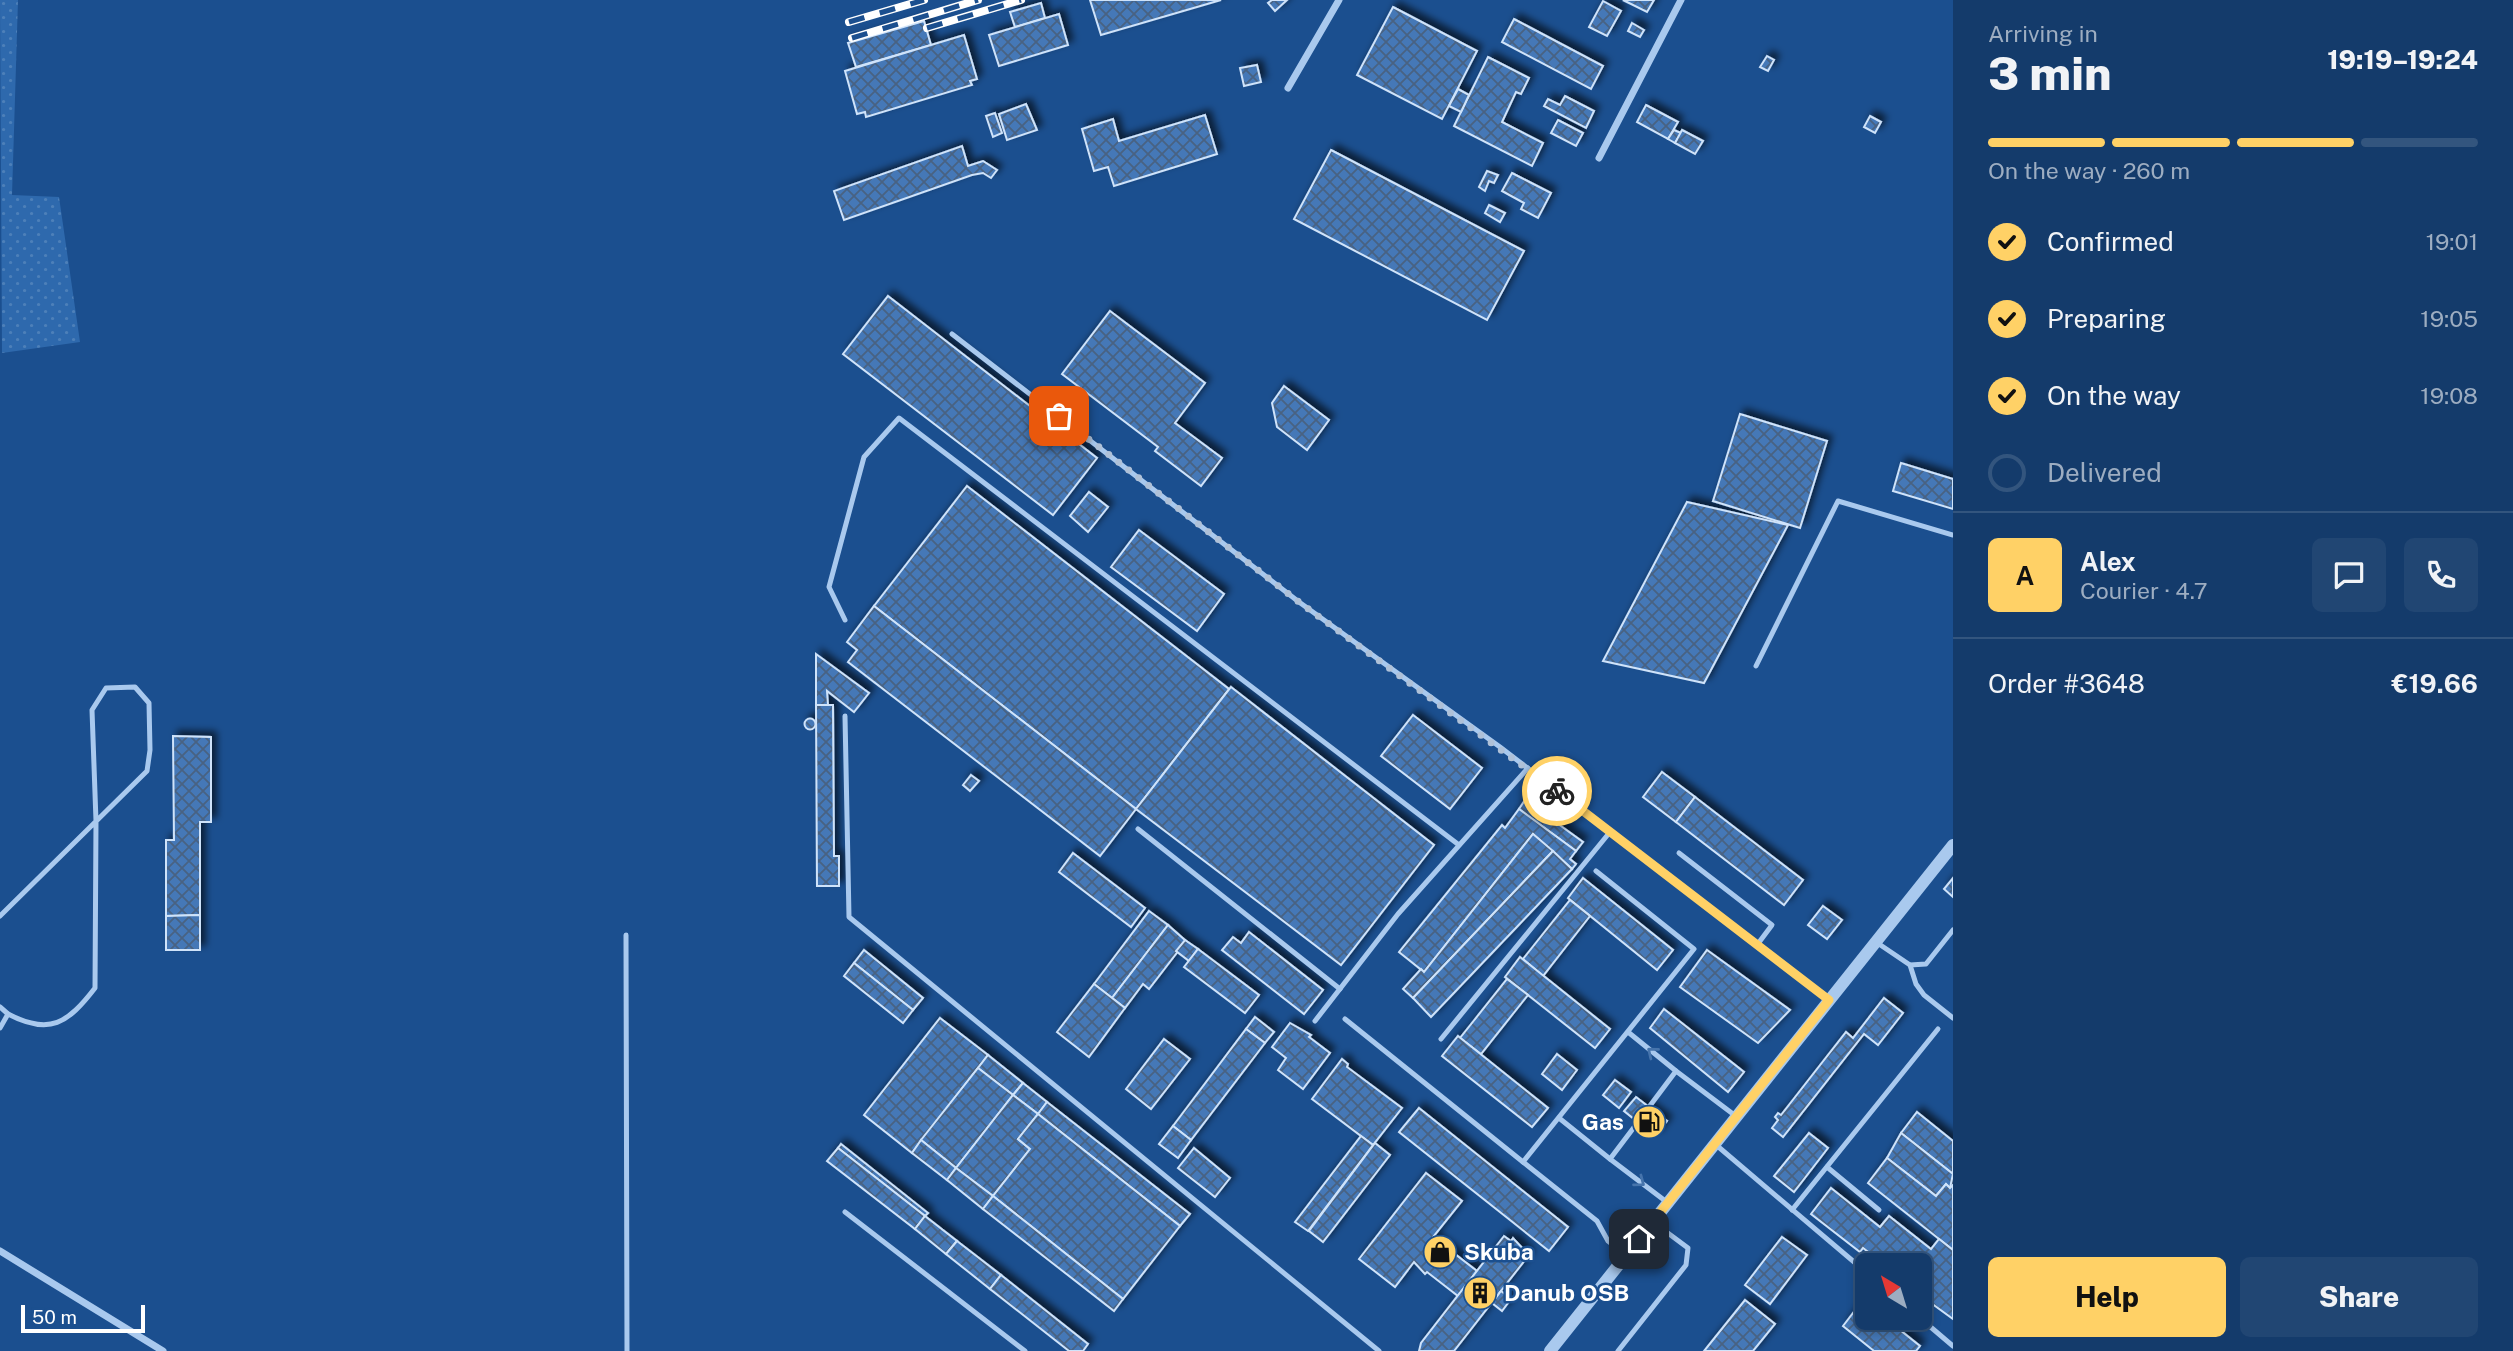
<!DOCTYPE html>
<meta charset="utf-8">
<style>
:root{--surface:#143b6b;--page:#214673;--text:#f1f3f6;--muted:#9dadc1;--line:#33557e;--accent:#ffd166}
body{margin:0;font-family:"Public Sans",sans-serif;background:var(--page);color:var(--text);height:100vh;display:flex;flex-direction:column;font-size:26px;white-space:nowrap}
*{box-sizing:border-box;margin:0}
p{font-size:23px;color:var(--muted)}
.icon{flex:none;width:38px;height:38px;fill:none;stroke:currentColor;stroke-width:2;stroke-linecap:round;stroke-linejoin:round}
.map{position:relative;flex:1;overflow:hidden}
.drawer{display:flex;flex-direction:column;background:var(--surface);width:560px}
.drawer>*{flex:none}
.needle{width:46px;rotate:322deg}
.tools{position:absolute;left:1855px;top:1253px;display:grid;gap:14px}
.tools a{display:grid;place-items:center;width:77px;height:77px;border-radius:10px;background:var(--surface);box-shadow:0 4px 10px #0003,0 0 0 2px var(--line);font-size:35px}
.scale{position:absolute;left:21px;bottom:18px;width:124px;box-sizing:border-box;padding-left:7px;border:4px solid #fff;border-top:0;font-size:19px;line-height:24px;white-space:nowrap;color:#fff;-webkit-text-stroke:5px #1b4f8f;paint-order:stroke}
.pin{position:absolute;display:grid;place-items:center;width:60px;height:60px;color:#fff;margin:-30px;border-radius:14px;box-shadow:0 4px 10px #0006}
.courier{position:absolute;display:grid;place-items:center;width:70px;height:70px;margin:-35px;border:5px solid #ffd166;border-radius:50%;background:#fff;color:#222;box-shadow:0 2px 9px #0007}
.summary em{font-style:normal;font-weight:800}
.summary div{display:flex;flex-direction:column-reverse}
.summary{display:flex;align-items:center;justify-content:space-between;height:119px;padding:0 35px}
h1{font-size:46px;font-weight:800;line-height:52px}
.bar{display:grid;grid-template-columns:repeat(4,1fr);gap:10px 7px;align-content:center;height:84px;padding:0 35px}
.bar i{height:9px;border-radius:5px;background:var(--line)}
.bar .current{background:var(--accent)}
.bar p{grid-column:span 4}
.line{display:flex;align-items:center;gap:18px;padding:0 35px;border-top:2px solid var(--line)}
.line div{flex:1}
.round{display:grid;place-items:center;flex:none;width:74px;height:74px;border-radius:10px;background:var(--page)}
ol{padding:0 35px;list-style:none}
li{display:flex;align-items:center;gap:21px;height:77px}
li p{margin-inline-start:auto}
li .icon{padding:7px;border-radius:50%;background:var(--accent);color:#111;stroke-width:4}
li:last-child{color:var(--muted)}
li i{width:38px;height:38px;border:4px solid var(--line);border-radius:50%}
.button{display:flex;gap:14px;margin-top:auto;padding:14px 35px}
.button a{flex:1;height:80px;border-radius:10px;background:var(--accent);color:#111;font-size:28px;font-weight:800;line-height:80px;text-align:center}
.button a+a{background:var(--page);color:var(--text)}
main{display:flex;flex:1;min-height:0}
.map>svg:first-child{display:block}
.grass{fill:url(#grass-dots)}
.building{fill:url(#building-cross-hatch);stroke:#cfe3fa;stroke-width:2;filter:url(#shadow)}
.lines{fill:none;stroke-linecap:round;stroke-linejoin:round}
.service{stroke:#a9c9ee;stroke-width:5}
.minor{stroke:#a9c9ee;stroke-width:7}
.tertiary{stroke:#a9c9ee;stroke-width:12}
.rail-casing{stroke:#fff;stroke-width:8}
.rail{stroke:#1b4f8f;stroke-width:5;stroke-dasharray:16;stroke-linecap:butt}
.oneway{stroke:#4674ac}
.done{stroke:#afc1d8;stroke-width:7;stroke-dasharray:0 12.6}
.route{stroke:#ffd166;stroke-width:9}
.labels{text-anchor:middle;stroke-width:5;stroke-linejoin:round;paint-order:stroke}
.poi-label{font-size:23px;font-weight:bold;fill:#fff;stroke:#1b4f8f;text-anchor:start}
</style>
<main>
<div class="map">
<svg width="1953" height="1351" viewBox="0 0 1953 1351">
<defs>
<pattern id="grass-dots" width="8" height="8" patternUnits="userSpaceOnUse" patternTransform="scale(1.75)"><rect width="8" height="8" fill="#2e69ad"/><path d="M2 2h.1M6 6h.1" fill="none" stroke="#4d80b9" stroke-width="1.8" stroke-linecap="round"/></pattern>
<pattern id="building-cross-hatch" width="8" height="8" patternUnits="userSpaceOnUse" patternTransform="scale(1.75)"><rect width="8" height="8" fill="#4478b7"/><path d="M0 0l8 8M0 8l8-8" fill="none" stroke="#486282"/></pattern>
<filter id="shadow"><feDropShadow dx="5" dy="-5" stdDeviation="3.5" flood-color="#0009"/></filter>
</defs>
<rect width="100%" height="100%" fill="#1b4f8f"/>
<path class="grass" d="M0,0H18L12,195L59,197L80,342L2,353Z"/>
<g class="building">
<path d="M1090,0H1221L1101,35Z"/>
<path d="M1272,0H1287L1275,11L1268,3Z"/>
<path d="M1623,0H1654L1647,12Z"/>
<path d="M1603,1L1621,11L1607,36L1589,27Z"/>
<path d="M1041,3L1045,18L1015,27L1010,12Z"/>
<path d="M1393,7L1477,51L1442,119L1357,75Z"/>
<path d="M1059,14L1068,45L999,66L989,35Z"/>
<path d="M1514,19L1603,66L1591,89L1502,42Z"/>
<path d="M924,21L931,45L856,67L848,43Z"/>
<path d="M1632,23L1644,30L1640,37L1628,31Z"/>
<path d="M964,35L977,79L970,81L972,85L866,117L865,112L857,114L845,71Z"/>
<path d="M1767,56L1774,60L1768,71L1760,67Z"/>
<path d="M1488,57L1529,78L1521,94L1516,92L1502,122L1543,143L1532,166L1454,126Z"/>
<path d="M1257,65L1261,82L1244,86L1240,68Z"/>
<path d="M1458,89L1469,95L1461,112L1449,106Z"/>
<path d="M1565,96L1594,111L1586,128L1544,106L1548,99L1560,105Z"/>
<path d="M1026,104L1037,130L1007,140L999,114Z"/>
<path d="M1646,105L1678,122L1668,139L1637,122Z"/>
<path d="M995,113L1002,133L993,137L986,116Z"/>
<path d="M1205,115L1217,154L1114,186L1108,167L1094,171L1082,129L1113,119L1119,141Z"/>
<path d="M1870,116L1881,122L1875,133L1864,127Z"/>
<path d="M1558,120L1583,133L1576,146L1551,133Z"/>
<path d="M1674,130L1681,133L1675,143L1668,139Z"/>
<path d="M1682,130L1703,141L1695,154L1675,143Z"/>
<path d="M962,146L968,166L983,161L997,170L991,178L983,173L972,175L844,220L834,191Z"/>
<path d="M1331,150L1524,251L1487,320L1294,219Z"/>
<path d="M1487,171L1498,175L1494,183L1489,181L1485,191L1479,187Z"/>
<path d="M1512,173L1551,193L1538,218L1521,209L1524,203L1502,191Z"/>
<path d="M1489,205L1505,213L1500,222L1485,213Z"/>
<path d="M888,296L1097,458L1053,515L843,354Z"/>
<path d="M1110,311L1205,383L1175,423L1222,458L1201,486L1155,451L1158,447L1062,374Z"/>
<path d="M1284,386L1329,420L1307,450L1277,427L1272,403Z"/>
<path d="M1740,414L1827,441L1800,528L1713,501Z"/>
<path d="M1901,463L1953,479V509L1893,491Z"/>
<path d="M967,486L1229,689L1136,809L874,606Z"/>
<path d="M1089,492L1108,507L1088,532L1070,516Z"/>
<path d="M1687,502L1788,525L1704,683L1603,661Z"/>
<path d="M1139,530L1224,594L1197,631L1111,567Z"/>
<path d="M874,606L1136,809L1100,856L848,662L857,650L847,642Z"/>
<path d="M816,654L869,693L854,712L827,691L828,705H816Z"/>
<path d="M1231,687L1434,845L1341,965L1136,809Z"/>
<path d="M816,705H833L834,856H839V886H817Z"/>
<path d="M1413,715L1482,768L1450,809L1381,756Z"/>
<circle cx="810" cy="724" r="5.5"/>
<path d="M173,736L211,737V822H200V915L166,916V840H174Z"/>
<path d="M1662,772L1695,797L1676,822L1643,797Z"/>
<path d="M971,775L979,781L970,791L963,785Z"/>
<path d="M1695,797L1803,880L1784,905L1676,822Z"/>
<path d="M1525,800L1583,842L1576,851L1519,809Z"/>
<path d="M1519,809L1576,851L1570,859L1576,864L1572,869L1533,834L1424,972L1399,952L1502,825L1505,828Z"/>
<path d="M1533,834L1553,851L1413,998L1403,989L1421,969L1424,972Z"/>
<path d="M1553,851L1572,869L1431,1017L1413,998Z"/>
<path d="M1073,853L1145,908L1131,927L1059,872Z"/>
<path d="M1583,878L1673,950L1657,970L1568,898Z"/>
<path d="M1953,878V897L1944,889Z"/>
<path d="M1570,900L1590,916L1543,976L1523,959Z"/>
<path d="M1823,906L1842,920L1827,939L1808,925Z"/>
<path d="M1149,911L1168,925L1112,998L1094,984Z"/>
<path d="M200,915V950H166V916Z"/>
<path d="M1168,925L1186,941L1149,989L1143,984L1125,1008L1112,998Z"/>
<path d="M1249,932L1323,990L1304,1014L1222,950L1233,937L1241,943Z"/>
<path d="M1185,940L1198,949L1189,961L1176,951Z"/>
<path d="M1198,949L1259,995L1245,1013L1184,967Z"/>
<path d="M864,950L923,998L913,1010L854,963Z"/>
<path d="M1707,950L1790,1010L1758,1043L1680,987Z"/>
<path d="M1520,957L1610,1029L1595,1048L1505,977Z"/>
<path d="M854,963L913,1010L903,1023L844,976Z"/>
<path d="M1507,979L1528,995L1481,1054L1460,1038Z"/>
<path d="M1094,984L1125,1008L1089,1057L1057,1032Z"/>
<path d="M1884,998L1903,1013L1878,1045L1864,1034L1783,1137L1772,1128L1778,1120L1775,1117L1778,1113L1781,1115L1846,1032L1853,1038Z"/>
<path d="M1664,1009L1744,1072L1728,1092L1650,1028Z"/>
<path d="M1255,1017L1274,1032L1265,1043L1246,1029Z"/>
<path d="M940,1018L988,1055L912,1153L864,1115Z"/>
<path d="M1290,1023L1311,1035L1309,1037L1330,1053L1303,1089L1278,1070L1286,1058L1272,1047Z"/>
<path d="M1246,1029L1265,1043L1191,1140L1173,1126Z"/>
<path d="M1458,1036L1548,1108L1532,1127L1442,1056Z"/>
<path d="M1164,1039L1190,1059L1151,1109L1126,1089Z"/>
<path d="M1557,1054L1577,1070L1562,1090L1542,1074Z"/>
<path d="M988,1055L1023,1083L1013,1095L978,1068Z"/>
<path d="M1342,1059L1348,1064L1347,1067L1402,1108L1373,1145L1312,1099Z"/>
<path d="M978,1068L1013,1095L956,1168L921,1140Z"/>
<path d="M1615,1080L1631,1092L1619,1108L1603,1095Z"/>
<path d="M1023,1083L1047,1102L1038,1114L1013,1095Z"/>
<path d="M1013,1095L1038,1114L1018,1139L1030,1149L993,1196L956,1168Z"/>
<path d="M1636,1097L1667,1121L1655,1136L1624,1111Z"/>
<path d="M1047,1102L1190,1214L1180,1226L1038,1114Z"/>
<path d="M1419,1108L1568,1227L1549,1251L1399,1132Z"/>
<path d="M1917,1112L1953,1141V1174L1901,1133Z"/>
<path d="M1038,1114L1180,1226L1123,1299L993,1196L1030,1149L1018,1139Z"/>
<path d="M1173,1126L1191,1140L1178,1158L1159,1144Z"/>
<path d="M1809,1133L1828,1148L1794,1192L1774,1176Z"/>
<path d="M1901,1133L1953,1174L1950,1188L1946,1184L1936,1196L1887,1158Z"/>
<path d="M1361,1136L1373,1145L1308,1231L1295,1222Z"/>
<path d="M921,1140L956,1168L947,1180L912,1153Z"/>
<path d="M1375,1143L1390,1155L1323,1242L1309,1231Z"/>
<path d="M841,1144L928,1213L925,1216L838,1148Z"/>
<path d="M838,1148L925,1216L915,1229L827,1161Z"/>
<path d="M1194,1148L1230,1178L1215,1197L1178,1168Z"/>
<path d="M1887,1158L1936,1196L1946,1184L1950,1188L1953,1185V1250L1868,1183Z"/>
<path d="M956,1168L993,1196L983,1209L947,1180Z"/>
<path d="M1426,1173L1462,1201L1433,1237L1477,1271L1458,1296L1427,1272L1425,1274L1414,1262L1395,1287L1359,1259Z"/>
<path d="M1831,1188L1880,1227L1889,1216L1931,1249L1939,1239L1953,1250V1319L1920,1295V1265H1885L1863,1248L1860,1252L1811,1214Z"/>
<path d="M993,1196L1123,1299L1114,1311L983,1209Z"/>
<path d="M925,1216L957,1241L946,1254L915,1229Z"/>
<path d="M1504,1236L1511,1241L1513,1238L1529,1255L1454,1351H1419L1421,1343Z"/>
<path d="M1782,1237L1807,1255L1770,1304L1745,1285Z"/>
<path d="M957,1241L1001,1275L990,1289L946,1254Z"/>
<path d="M1001,1275L1088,1344L1083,1351H1069L990,1289Z"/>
<path d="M1501,1291L1511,1299L1502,1311L1492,1303Z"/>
<path d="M1745,1300L1775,1324L1753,1351H1704Z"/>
<path d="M1863,1300L1867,1304V1318H1885L1920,1346L1916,1351H1874L1843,1326Z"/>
</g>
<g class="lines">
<g class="service">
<path d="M952,334L1299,602L1500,747L1828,999"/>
<path d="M845,620L829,587L864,457L899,418L1459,845"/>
<path d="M1756,666L1838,501L1953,535"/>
<path d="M845,716L849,917L1379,1351"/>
<path d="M1138,829L1340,989"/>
<path d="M1679,853L1772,925L1757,945"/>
<path d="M0,916L147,771L150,750L149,703L135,687L106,688L92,710L96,821L95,988C68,1023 50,1036 8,1014"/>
<path d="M626,935L627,1351"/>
<path d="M1876,942L1910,965L1916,984L1924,995L1953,1018"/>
<path d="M1910,965L1926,964L1953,930"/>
<path d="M0,1007L8,1014L0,1028"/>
<path d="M1345,1019L1523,1162L1694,949L1596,871"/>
<path d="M1315,1021L1398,914L1528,768"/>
<path d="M1628,1032L1676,1071"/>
<path d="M1441,1039L1610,832"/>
<path d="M1649,1107L1676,1071L1737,1117"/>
<path d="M1559,1118L1610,1159"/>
<path d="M1638,1122L1610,1159L1668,1203"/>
<path d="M1715,1144L1867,1273"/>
<path d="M1523,1162L1597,1221L1608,1241L1626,1255"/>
<path d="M1827,1167L1879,1210"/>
<path d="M1792,1210L1938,1029"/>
<path d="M845,1212L1025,1351"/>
<path d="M1920,1318L1953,1346"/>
<path d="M1618,1351L1686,1265L1688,1248L1653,1222"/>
</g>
<g class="minor">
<path d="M1288,88L1339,0"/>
<path d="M1599,158L1681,0"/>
<path d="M0,1251L163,1351"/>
</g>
<path class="tertiary" d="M1550,1351L1953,845"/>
<defs>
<g id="rail">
<path d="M849,22L924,0"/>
<path d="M927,28L1021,0"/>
<path d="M852,38L978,0"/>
</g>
</defs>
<use href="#rail" class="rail-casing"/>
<use href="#rail" class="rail"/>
</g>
<defs><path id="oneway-chevron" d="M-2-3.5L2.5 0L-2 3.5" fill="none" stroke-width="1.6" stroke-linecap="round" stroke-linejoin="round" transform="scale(1.75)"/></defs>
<g class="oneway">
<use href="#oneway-chevron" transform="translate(1652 1052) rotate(-141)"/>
<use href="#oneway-chevron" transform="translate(1640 1182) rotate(37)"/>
</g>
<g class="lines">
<path class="done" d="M1059,416L1299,602L1557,791"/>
<path class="route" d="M1557,791L1829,1000L1639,1239"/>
</g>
<defs>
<symbol id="fuel-disc" viewBox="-11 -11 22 22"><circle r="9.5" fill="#ffd166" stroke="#1b4f8f"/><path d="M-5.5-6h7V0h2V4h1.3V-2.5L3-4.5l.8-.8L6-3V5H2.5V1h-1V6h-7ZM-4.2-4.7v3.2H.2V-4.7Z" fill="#111"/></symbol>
<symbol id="shop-disc" viewBox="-11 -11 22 22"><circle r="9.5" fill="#ffd166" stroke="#1b4f8f"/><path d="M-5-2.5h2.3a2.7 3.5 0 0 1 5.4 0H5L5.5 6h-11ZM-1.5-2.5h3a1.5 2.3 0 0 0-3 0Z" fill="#111"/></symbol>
<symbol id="building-disc" viewBox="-11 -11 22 22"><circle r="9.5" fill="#ffd166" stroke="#1b4f8f"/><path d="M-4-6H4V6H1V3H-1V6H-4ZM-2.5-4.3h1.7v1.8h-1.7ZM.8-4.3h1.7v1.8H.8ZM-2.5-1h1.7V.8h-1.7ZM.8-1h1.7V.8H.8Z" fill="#111"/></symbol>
</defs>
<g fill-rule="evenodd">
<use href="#fuel-disc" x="1630" y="1103" width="38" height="38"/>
<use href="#shop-disc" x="1421" y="1233" width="38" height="38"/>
<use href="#building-disc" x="1461" y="1274" width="38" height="38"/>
</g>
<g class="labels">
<g class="poi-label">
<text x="1624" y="1130" text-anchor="end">Gas</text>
<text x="1464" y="1260">Skuba</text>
<text x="1504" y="1301">Danub OSB</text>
</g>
</g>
</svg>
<div class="tools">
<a><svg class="needle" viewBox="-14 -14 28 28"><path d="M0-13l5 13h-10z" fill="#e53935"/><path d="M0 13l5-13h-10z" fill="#9dadc1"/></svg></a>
</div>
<div class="scale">50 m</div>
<div class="pin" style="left:1059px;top:416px;background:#ea580c"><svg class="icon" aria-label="bag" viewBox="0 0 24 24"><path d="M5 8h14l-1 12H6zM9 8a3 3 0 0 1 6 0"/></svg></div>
<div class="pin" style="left:1639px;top:1239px;background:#1f2937"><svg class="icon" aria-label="home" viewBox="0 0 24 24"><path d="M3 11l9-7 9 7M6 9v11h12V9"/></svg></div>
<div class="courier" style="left:1557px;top:791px"><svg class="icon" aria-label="bike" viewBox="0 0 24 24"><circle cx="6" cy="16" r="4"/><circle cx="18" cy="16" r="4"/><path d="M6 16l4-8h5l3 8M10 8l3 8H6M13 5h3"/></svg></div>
</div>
<section class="drawer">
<div class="summary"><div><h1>3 min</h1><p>Arriving in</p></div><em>19:19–19:24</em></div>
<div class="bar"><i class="current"></i><i class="current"></i><i class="current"></i><i></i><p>On the way · 260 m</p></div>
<ol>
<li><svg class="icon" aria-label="check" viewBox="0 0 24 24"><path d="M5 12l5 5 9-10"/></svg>Confirmed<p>19:01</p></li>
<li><svg class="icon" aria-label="check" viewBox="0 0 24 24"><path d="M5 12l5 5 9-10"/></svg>Preparing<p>19:05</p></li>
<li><svg class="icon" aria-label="check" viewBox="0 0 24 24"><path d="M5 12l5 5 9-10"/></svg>On the way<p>19:08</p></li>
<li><i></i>Delivered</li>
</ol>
<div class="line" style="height:126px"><b class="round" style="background:var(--accent);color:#111">A</b><div><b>Alex</b><p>Courier · 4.7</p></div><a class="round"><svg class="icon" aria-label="chat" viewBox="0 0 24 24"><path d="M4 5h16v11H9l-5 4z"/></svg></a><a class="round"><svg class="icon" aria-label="phone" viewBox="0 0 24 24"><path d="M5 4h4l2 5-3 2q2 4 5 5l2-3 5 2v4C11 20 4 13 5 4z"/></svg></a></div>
<div class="line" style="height:91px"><div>Order #3648</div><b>€19.66</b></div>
<div class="button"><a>Help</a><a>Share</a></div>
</section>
</main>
